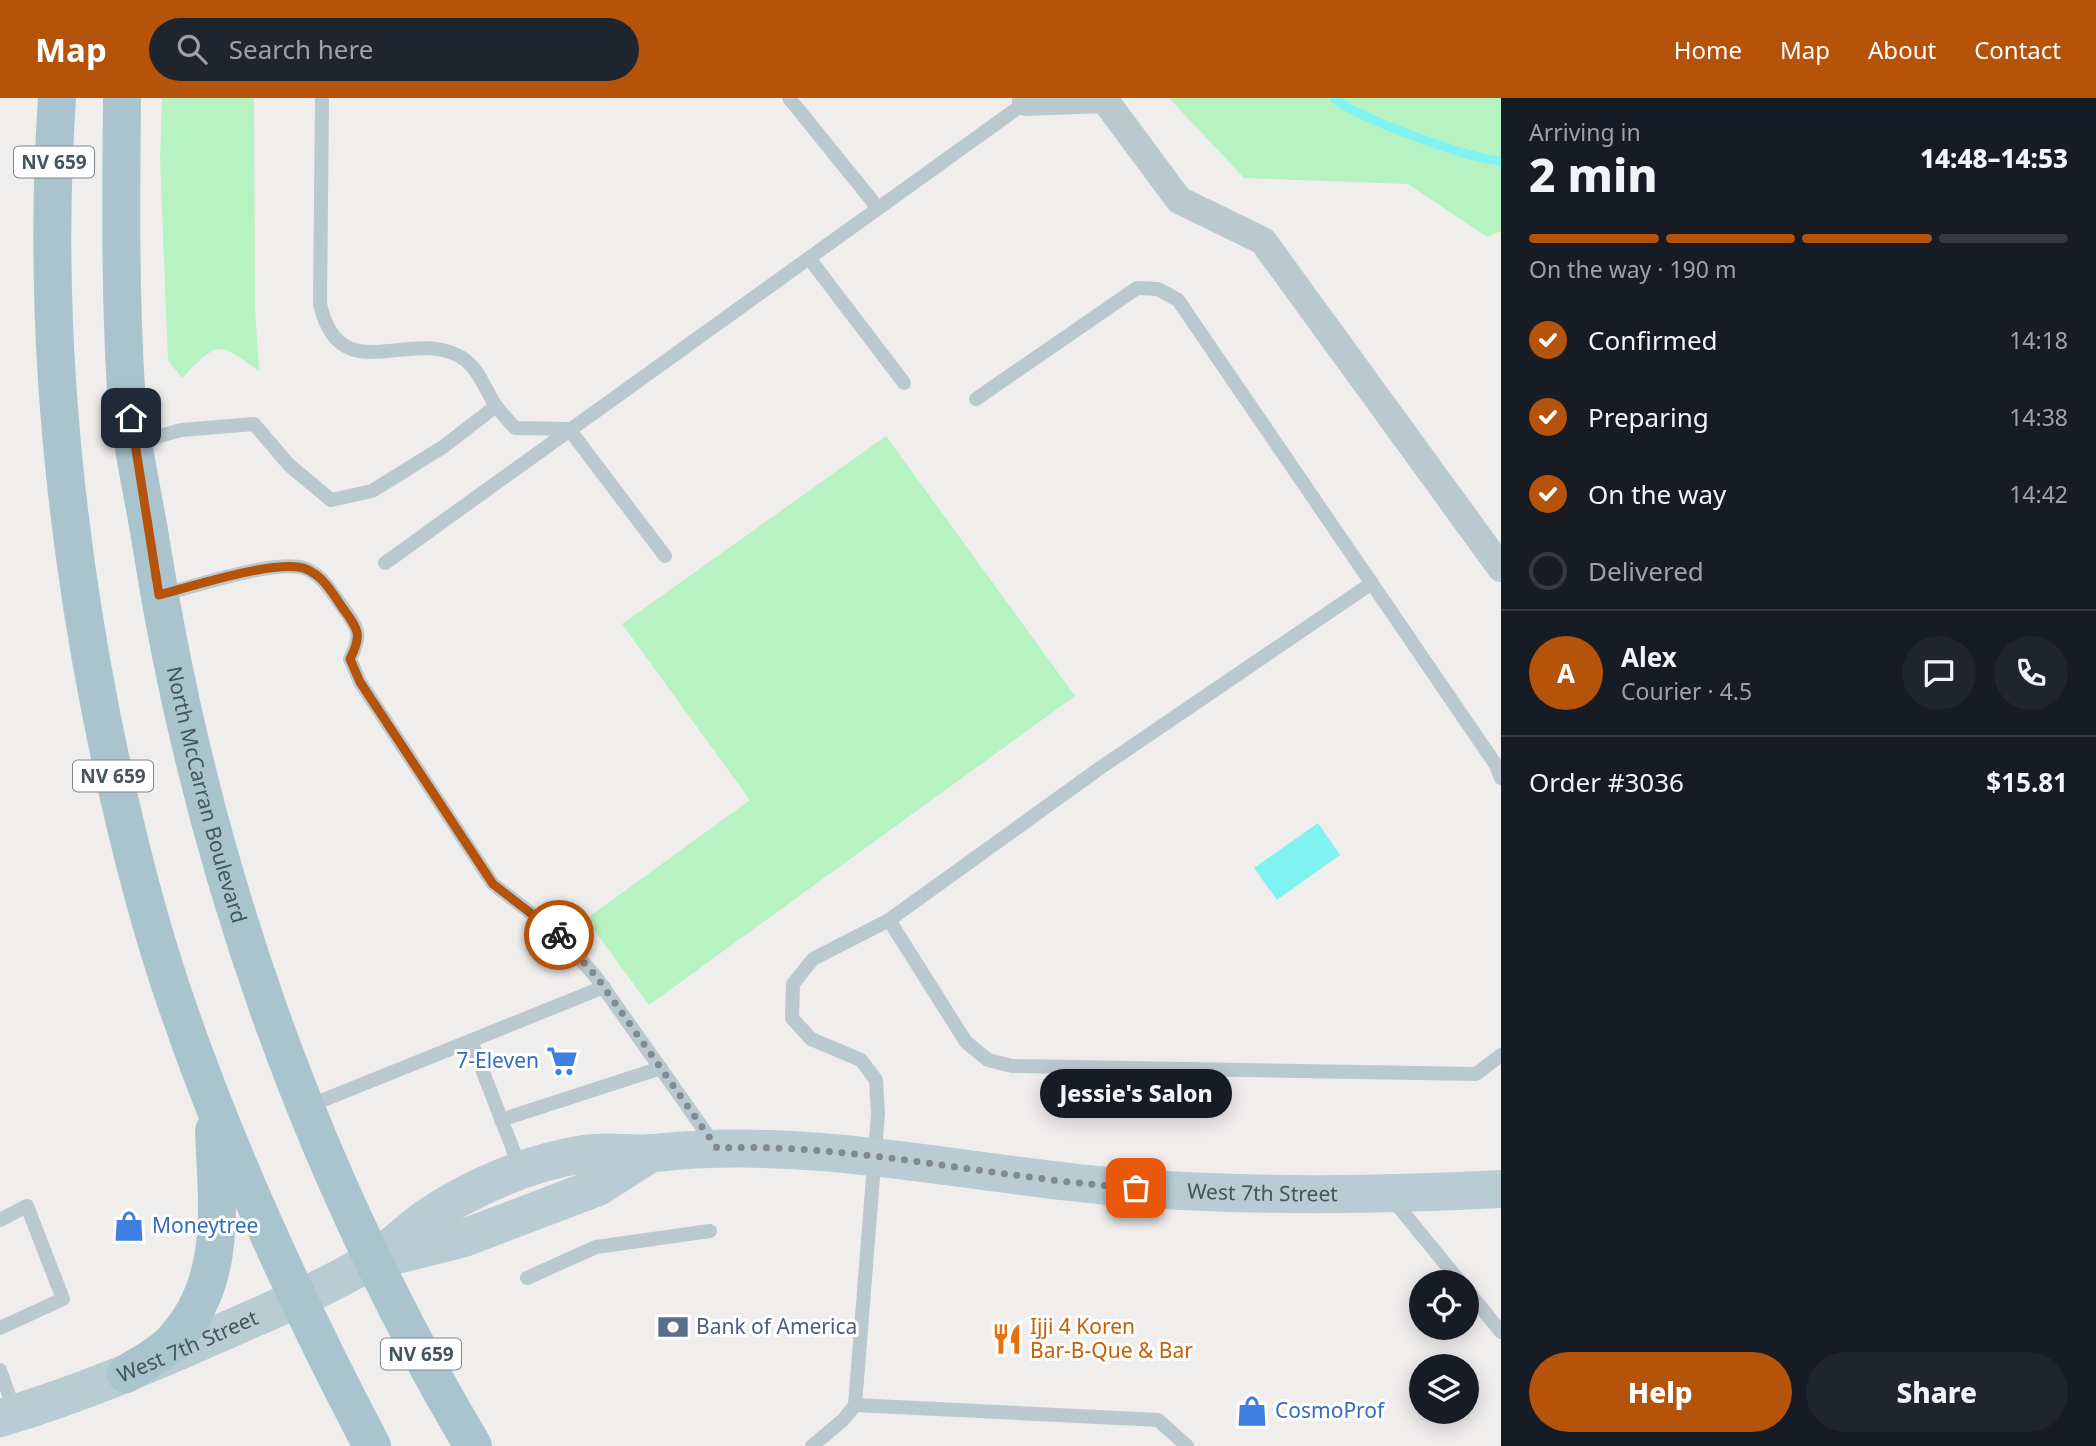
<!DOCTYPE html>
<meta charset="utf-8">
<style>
:root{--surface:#171b24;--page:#20242c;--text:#f1f3f6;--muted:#9ea1a6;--line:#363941;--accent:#b45309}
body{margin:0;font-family:"Noto Sans",sans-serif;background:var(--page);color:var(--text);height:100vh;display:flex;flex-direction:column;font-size:26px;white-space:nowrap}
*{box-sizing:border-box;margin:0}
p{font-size:23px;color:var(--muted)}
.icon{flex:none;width:38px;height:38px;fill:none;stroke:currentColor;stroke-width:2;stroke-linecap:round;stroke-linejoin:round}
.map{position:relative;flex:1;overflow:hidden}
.details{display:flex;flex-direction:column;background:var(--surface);width:595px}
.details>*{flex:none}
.fabs{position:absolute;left:1409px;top:1172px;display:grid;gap:14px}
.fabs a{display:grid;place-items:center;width:70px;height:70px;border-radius:50%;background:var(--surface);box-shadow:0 4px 18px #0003;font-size:35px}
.pin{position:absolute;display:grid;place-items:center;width:60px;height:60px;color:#fff;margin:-30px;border-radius:14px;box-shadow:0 4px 10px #0006}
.courier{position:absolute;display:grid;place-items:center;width:70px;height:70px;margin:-35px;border:5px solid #b45309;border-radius:50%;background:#fff;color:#222;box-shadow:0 2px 9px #0007}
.bubble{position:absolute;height:49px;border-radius:24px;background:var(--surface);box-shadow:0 4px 18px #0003;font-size:23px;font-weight:800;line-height:49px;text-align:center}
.headline em{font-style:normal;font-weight:800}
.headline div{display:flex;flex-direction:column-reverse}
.headline{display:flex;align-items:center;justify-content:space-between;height:119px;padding:0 28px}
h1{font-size:46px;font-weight:800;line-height:52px}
.bar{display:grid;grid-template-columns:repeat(4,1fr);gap:10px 7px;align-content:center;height:84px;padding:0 28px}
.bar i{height:9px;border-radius:5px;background:var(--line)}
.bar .active{background:var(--accent)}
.bar p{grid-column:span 4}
.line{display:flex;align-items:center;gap:18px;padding:0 28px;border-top:2px solid var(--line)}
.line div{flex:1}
.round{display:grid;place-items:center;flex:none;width:74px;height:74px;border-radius:37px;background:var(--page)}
ol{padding:0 28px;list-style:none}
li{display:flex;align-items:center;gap:21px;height:77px}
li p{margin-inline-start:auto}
li .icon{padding:7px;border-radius:50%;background:var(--accent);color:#fff;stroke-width:4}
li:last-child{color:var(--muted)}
li i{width:38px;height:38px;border:4px solid var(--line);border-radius:50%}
.cta{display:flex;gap:14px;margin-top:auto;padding:14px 28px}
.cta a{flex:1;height:80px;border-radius:42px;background:var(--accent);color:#fff;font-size:28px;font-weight:800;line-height:80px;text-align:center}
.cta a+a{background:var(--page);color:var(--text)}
header{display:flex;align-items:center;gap:42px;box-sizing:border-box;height:98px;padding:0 35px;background:var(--accent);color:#fff}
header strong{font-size:33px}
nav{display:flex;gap:38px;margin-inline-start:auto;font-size:24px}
.search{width:490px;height:63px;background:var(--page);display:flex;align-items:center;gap:18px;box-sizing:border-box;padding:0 24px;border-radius:38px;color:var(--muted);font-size:26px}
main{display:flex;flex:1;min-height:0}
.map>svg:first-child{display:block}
.green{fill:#b7f2c2}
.water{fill:#81f2f2}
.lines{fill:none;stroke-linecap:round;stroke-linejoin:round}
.stream{stroke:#81f2f2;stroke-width:9}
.lane{stroke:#bac9ce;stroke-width:14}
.street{stroke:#bac9ce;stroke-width:28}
.secondary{stroke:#b9cbd3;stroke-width:38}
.primary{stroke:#aac4ce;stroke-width:38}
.done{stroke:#808a8f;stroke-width:7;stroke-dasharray:0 12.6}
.route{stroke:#b45309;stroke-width:9}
.labels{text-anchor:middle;stroke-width:6;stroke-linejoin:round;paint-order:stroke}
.shield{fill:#fff;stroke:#7c888d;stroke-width:2}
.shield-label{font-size:19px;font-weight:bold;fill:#44555c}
.street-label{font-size:21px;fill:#44555c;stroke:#fff}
.shop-label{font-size:21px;fill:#366cbe;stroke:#fff;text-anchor:start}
.service-label{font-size:21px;fill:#4e5e75;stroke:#fff;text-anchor:start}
.food-label{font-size:21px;fill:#c56008;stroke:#fff;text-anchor:start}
</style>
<header>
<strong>Map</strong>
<div class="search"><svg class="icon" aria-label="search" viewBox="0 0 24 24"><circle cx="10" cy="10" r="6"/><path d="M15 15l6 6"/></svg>Search here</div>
<nav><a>Home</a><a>Map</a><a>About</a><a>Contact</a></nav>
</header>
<main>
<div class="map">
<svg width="1501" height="1348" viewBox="0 0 1501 1348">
<rect width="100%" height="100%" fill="#f0eded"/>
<g class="green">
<path d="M162,0H254L255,209L259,273C217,243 218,243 182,280L168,262L160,61Z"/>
<path d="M1169,0H1501V133L1487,139L1408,86L1244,80Z"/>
<path d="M886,338L1075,598L649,907L586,821L750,702L622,526Z"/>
</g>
<path class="water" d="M1318,725L1340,757L1277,802L1254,770Z"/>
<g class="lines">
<path class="stream" d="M1334,0C1357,20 1469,61 1501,63"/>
<g class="lane">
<path d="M322,0L320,206C340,295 413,226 464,261C478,271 485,290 494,305C500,314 508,322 515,330L569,331L665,458"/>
<path d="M789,0L878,110"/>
<path d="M809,160L904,285"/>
<path d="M976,301L1137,190L1158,191L1178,202L1496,667L1501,680"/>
<path d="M135,345L181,332L254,326L289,367L331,402L372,393L443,349L496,308"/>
<path d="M385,465L1026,4"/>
<path d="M160,497C192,489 275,461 304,470C322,476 331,494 342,508C358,530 363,536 350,561L360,584L493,786L558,836L596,879L714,1046"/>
<path d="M889,822L966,944L988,962L1012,968L1476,976L1501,957"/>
<path d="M471,943L521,1072"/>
<path d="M306,1009L604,889"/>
<path d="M501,1022L661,970"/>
<path d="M1393,1102L1461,1185"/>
<path d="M0,1122L27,1108L63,1201L0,1230"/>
<path d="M527,1180L596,1149L710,1133"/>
<path d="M1466,1191L1501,1234"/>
<path d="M0,1272L15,1314"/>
<path d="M855,1307L1158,1322L1187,1348"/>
<path d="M812,1348L843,1322L855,1307L878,1016L876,982L861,962L811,941L792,920L793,886L813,861L889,822L1100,670L1372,485"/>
</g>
<path class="street" d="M1026,4L1104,1L1179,102L1263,143L1501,470"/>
<g class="secondary">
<path d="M381,1161L464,1140L598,1089L651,1055"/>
<path id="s1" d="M0,1320C78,1297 153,1265 227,1232C274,1211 324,1191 369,1164C389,1153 406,1135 425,1121C470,1090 530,1064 584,1056C608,1052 631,1057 655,1055C807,1038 956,1074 1108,1088C1239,1099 1370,1098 1501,1091"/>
</g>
<g class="primary">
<path d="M57,0C43,205 61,409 100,610C120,711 144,813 178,910C230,1061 298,1207 372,1348"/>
<path id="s2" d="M122,0C121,97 120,194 126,291C130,342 143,394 151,445C201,764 308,1071 473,1348"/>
<path d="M126,1276C141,1266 162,1256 174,1242C228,1183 217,1107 214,1033"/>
</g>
</g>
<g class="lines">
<path class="done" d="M559,837L596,878L717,1050C857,1045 996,1081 1136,1090"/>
<path class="route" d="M131,320L159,497C190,489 279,460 306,471C323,478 332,494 342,509C358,531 363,536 350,561L360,584L493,786L559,837"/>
</g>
<defs>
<symbol id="supermarket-bare" viewBox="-9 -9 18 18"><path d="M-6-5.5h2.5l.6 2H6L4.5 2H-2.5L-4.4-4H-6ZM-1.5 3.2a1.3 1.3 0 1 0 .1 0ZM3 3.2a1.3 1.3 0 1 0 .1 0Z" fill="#3f7fe0" stroke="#fff" stroke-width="2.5" paint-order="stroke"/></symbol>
<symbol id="shop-bare" viewBox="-9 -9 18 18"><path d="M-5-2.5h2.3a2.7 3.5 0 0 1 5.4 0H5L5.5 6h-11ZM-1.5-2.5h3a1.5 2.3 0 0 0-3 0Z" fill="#3f7fe0" stroke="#fff" stroke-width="2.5" paint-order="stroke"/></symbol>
<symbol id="bank-bare" viewBox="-9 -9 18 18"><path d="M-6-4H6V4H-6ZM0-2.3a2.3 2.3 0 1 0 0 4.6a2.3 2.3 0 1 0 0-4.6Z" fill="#5c6f8a" stroke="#fff" stroke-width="2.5" paint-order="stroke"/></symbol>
<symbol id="restaurant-bare" viewBox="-9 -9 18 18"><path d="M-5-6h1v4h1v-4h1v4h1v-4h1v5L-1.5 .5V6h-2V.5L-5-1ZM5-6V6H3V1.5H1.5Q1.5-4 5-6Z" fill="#e8710a" stroke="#fff" stroke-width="2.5" paint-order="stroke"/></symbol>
</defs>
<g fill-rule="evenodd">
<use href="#supermarket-bare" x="540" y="941" width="44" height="44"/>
<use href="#shop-bare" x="107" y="1106" width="44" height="44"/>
<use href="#bank-bare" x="651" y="1207" width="44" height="44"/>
<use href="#restaurant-bare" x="985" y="1219" width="44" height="44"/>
<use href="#shop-bare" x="1230" y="1291" width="44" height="44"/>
</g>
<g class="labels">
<g class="shield">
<rect x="14" y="48.5" width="80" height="31" rx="5"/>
<rect x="73" y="662.5" width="80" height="31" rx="5"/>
<rect x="381" y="1240.5" width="80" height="31" rx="5"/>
</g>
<g class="shield-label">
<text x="54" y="71">NV 659</text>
<text x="113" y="685">NV 659</text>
<text x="421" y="1263">NV 659</text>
</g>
<g class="street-label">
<text dy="7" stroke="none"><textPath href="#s2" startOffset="705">North McCarran Boulevard</textPath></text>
<text dy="7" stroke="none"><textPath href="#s1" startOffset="1326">West 7th Street</textPath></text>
<text dy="7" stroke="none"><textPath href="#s1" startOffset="201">West 7th Street</textPath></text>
</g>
<g class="shop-label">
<text x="539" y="970" text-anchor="end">7-Eleven</text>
<text x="152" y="1135">Moneytree</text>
<text x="1275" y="1320">CosmoProf</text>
</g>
<g class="service-label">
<text x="696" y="1236">Bank of America</text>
</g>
<g class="food-label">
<text x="1030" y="1236">Ijji 4 Koren<tspan x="1030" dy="24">Bar-B-Que &amp; Bar</tspan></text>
</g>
</g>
</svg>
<div class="fabs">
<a><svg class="icon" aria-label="locate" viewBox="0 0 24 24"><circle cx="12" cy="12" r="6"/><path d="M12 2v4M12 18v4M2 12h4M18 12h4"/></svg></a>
<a><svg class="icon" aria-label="layers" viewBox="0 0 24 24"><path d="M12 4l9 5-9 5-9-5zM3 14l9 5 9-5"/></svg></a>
</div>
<div class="pin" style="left:1136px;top:1090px;background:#ea580c"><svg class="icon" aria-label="bag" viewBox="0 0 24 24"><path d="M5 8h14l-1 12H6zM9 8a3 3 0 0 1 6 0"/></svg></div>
<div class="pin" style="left:131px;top:320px;background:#1f2937"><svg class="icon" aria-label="home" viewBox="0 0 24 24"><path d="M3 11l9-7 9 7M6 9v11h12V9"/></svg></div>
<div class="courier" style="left:559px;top:837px"><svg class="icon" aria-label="bike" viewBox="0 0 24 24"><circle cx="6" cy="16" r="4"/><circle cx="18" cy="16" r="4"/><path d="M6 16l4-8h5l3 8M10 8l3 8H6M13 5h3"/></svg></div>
<div class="bubble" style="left:1040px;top:971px;width:192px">Jessie's Salon</div>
</div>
<section class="details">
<div class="headline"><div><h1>2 min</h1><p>Arriving in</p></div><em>14:48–14:53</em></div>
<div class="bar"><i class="active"></i><i class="active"></i><i class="active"></i><i></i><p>On the way · 190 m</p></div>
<ol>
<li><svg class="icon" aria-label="check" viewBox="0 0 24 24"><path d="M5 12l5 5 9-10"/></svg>Confirmed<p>14:18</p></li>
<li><svg class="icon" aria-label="check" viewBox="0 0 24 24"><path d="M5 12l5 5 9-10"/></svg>Preparing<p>14:38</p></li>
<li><svg class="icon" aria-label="check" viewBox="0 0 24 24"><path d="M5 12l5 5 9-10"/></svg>On the way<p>14:42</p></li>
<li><i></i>Delivered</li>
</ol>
<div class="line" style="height:126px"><b class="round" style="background:var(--accent);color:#fff">A</b><div><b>Alex</b><p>Courier · 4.5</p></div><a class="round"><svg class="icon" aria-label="chat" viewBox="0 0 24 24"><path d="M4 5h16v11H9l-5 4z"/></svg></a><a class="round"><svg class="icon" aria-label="phone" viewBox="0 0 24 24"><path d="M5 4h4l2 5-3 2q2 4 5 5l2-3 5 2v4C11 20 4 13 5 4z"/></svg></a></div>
<div class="line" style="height:91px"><div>Order #3036</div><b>$15.81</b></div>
<div class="cta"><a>Help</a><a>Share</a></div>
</section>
</main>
